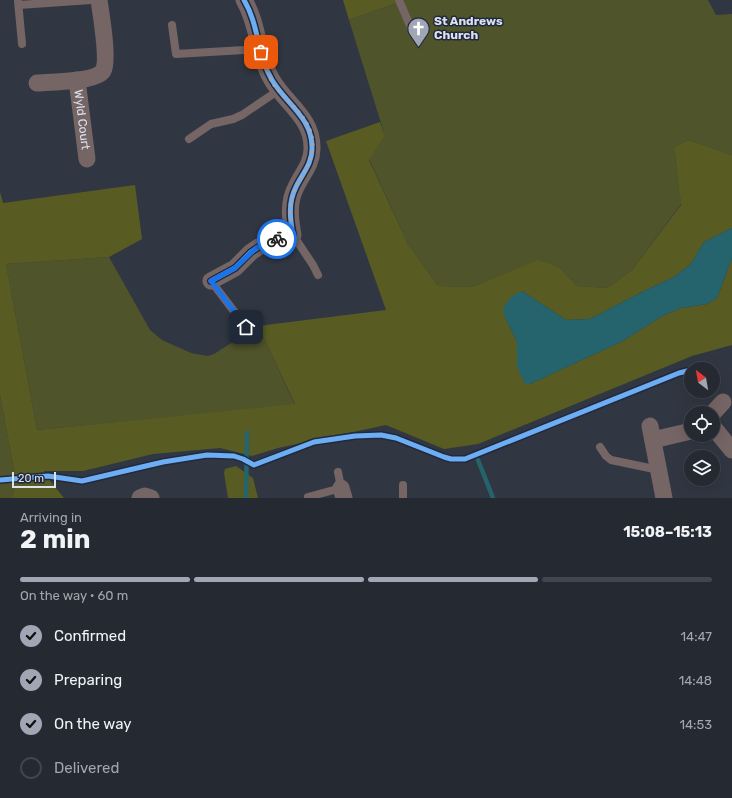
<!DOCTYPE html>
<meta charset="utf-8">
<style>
:root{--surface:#252932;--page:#2d313a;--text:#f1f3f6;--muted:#a3a6ac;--line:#42454d;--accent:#a0a6b3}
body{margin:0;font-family:Rubik,sans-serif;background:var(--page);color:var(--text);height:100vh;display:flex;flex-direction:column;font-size:15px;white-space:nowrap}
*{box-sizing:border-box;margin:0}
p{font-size:13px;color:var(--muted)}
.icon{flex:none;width:22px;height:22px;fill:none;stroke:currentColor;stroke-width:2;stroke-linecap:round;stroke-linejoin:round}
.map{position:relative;height:498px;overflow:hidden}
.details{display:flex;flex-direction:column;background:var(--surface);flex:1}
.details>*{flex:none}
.needle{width:26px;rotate:329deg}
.controls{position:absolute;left:684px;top:362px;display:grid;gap:8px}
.controls a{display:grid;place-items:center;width:36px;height:36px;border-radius:50%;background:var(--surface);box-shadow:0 4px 16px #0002,0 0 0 1px var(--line);font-size:20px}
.scale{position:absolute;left:12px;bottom:10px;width:44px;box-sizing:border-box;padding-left:4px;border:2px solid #dce2f0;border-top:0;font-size:11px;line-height:14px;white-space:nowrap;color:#dce2f0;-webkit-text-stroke:3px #21293d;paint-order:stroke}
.pin{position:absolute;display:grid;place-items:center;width:34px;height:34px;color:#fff;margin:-17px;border-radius:8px;box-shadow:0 2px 6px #0006}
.courier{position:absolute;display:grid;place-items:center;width:40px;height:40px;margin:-20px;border:3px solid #1a73e8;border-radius:50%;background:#fff;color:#222;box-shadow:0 1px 5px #0007}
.head em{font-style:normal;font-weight:700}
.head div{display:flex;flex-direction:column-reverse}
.head{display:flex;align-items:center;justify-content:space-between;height:68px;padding:0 20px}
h1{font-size:26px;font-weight:700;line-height:30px}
.bar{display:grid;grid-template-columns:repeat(4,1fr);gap:6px 4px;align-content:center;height:48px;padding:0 20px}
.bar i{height:5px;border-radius:3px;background:var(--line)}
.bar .current{background:var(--accent)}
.bar p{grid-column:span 4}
ol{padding:0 20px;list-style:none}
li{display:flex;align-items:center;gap:12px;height:44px}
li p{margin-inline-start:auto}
li .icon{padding:4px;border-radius:50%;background:var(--accent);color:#111;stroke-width:4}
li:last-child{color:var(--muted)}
li i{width:22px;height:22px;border:2px solid var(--line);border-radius:50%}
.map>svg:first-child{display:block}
.green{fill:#4f542b}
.forest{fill:#585c22}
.water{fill:#25636d}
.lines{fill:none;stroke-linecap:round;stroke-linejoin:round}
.stream{stroke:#25636d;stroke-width:4.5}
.lane{stroke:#756564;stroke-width:8}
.street{stroke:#756564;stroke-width:17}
.cycleway-casing{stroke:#21293d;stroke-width:8}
.cycleway{stroke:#6dadf4;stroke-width:5}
.done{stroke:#a0a6b3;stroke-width:4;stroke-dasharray:0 7.2}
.route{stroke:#1a73e8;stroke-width:5}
.labels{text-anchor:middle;stroke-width:3;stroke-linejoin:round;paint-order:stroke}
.poi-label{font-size:12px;font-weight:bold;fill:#dce2f0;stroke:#21293d;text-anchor:start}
.street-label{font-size:12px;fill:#dce2f0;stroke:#21293d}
</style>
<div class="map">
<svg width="732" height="498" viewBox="0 0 732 498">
<rect width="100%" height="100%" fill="#313742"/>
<g class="green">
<path d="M405,0H708L716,15L732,14V155L688,140L674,147L681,204L632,270L607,288L577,286L559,267L538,261L472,287L438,286L408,244L369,159L385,136L349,20Z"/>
<path d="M109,257L150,330L162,340L191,353L208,356L214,354L258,326L295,405L37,430L6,264Z"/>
<path d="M0,395L15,475L14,492L11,498H0Z"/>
</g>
<g class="forest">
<path d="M343,0H405L349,20Z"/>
<path d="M380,122L385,136L369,160L408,244L438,286L472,287L538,260L559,267L577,286L607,288L632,270L681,205L674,147L688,140L732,155V228L704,242L691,264L674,277L642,292L590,319L566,320L522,291L505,317L517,342V366L530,384L623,341L662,316L681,308L707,304L717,298L732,258V345L692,356L478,444L444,449L386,425L278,448L252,456L220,448L153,454L83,471H44L51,482L64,498H11L14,492L15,475L0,395V192L3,203L135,185L142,239L109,257L6,264L37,430L295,404L258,326L386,310L326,141Z"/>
<path d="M236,466L253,478L258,498H228L224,473L225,469Z"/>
</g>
<path class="water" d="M732,228V258L717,298L707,304L681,308L662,316L623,341L530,384L524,383L517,366V342L505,317L503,308L512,296L522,291L566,320L590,319L642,292L674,277L691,264L704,242Z"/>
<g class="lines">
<g class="stream">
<path d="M478,460L493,498"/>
<path d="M246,498L247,433"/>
</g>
<g class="lane">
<path d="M399,0L411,28"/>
<path d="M18,1L22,44"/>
<path d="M19,5L91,0"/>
<path d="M172,25L176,54L244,50L260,47"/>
<path d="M189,139L211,124L233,119L242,115L279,90"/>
<path d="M293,235L313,265L318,275"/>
<path d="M211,281L246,327"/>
<path d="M600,447L606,456L611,460L659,470"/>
<path d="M403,485V498"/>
<path d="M308,497L341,488L338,472"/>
</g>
<g class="street">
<path id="s1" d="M77,80L87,159"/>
<path d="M37,83C51,82 95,82 103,71C109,61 101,14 99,0"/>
<path d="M211,281L235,268L251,252L260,246L293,235C290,219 288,202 296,187C302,174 312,164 312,149C313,118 286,104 272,80C257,55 259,25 244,0"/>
<path d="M713,413L723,402"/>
<path d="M650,426L664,498"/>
<path d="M713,427L732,450"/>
<path d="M653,440L691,431"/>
<path d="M341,488L344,498"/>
<path d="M140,498L145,496L151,498"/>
</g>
<defs>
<g id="cycleway">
<path d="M211,281L235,268L251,252L260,246L293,235C290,219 288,202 296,187C302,174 312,164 312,149C313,118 286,104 272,80C257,55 259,25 244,0"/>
<path d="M0,480L48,476L82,481L163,462L207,455L234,456L243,459L254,465L314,442L355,436L381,435L396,438L444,457L451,459H465L679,373L691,370"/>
</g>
</defs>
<use href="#cycleway" class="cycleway-casing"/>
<use href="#cycleway" class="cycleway"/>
</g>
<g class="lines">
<path class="done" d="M261,52C264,64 268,76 275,86C288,103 308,116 312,138C316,164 299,174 293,195C288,208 291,222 293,235L277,239"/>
<path class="route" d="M246,327L211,281L235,268L256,248L266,243L277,239"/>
</g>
<defs>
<symbol id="church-pin" viewBox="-11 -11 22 30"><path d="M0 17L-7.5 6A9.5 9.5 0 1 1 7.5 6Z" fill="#a0a6b3" stroke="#21293d"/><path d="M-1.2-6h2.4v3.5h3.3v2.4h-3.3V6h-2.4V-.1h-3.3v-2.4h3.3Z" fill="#fff"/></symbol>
</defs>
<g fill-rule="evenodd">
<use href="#church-pin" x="406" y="16" width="25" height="34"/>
</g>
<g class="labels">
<g class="poi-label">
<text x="434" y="25">St Andrews<tspan x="434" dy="14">Church</tspan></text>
</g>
<g class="street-label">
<text dy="4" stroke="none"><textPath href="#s1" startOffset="40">Wyld Court</textPath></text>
</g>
</g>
</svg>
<div class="controls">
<a><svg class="needle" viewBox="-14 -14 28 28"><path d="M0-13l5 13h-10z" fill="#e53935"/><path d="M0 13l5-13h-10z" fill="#a3a6ac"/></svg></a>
<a><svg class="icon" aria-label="locate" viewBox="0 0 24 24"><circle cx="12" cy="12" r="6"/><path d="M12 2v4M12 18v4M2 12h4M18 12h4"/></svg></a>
<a><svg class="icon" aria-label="layers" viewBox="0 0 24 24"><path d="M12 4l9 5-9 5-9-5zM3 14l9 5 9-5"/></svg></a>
</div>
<div class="scale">20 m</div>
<div class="pin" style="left:261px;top:52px;background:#ea580c"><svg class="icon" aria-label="bag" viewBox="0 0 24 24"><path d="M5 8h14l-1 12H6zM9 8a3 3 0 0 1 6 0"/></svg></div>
<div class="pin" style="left:246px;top:327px;background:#1f2937"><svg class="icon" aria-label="home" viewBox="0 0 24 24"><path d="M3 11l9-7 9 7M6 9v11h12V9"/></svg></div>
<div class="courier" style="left:277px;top:239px"><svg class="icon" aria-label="bike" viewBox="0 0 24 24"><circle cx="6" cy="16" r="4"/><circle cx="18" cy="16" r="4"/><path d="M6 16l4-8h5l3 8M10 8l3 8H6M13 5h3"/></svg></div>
</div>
<section class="details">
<div class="head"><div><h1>2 min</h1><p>Arriving in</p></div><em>15:08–15:13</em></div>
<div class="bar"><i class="current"></i><i class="current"></i><i class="current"></i><i></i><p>On the way · 60 m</p></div>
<ol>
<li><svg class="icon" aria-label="check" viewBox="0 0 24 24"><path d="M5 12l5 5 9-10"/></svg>Confirmed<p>14:47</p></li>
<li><svg class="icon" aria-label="check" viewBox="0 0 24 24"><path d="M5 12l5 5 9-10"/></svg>Preparing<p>14:48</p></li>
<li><svg class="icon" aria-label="check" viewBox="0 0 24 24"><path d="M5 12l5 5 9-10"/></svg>On the way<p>14:53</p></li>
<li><i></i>Delivered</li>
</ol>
</section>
